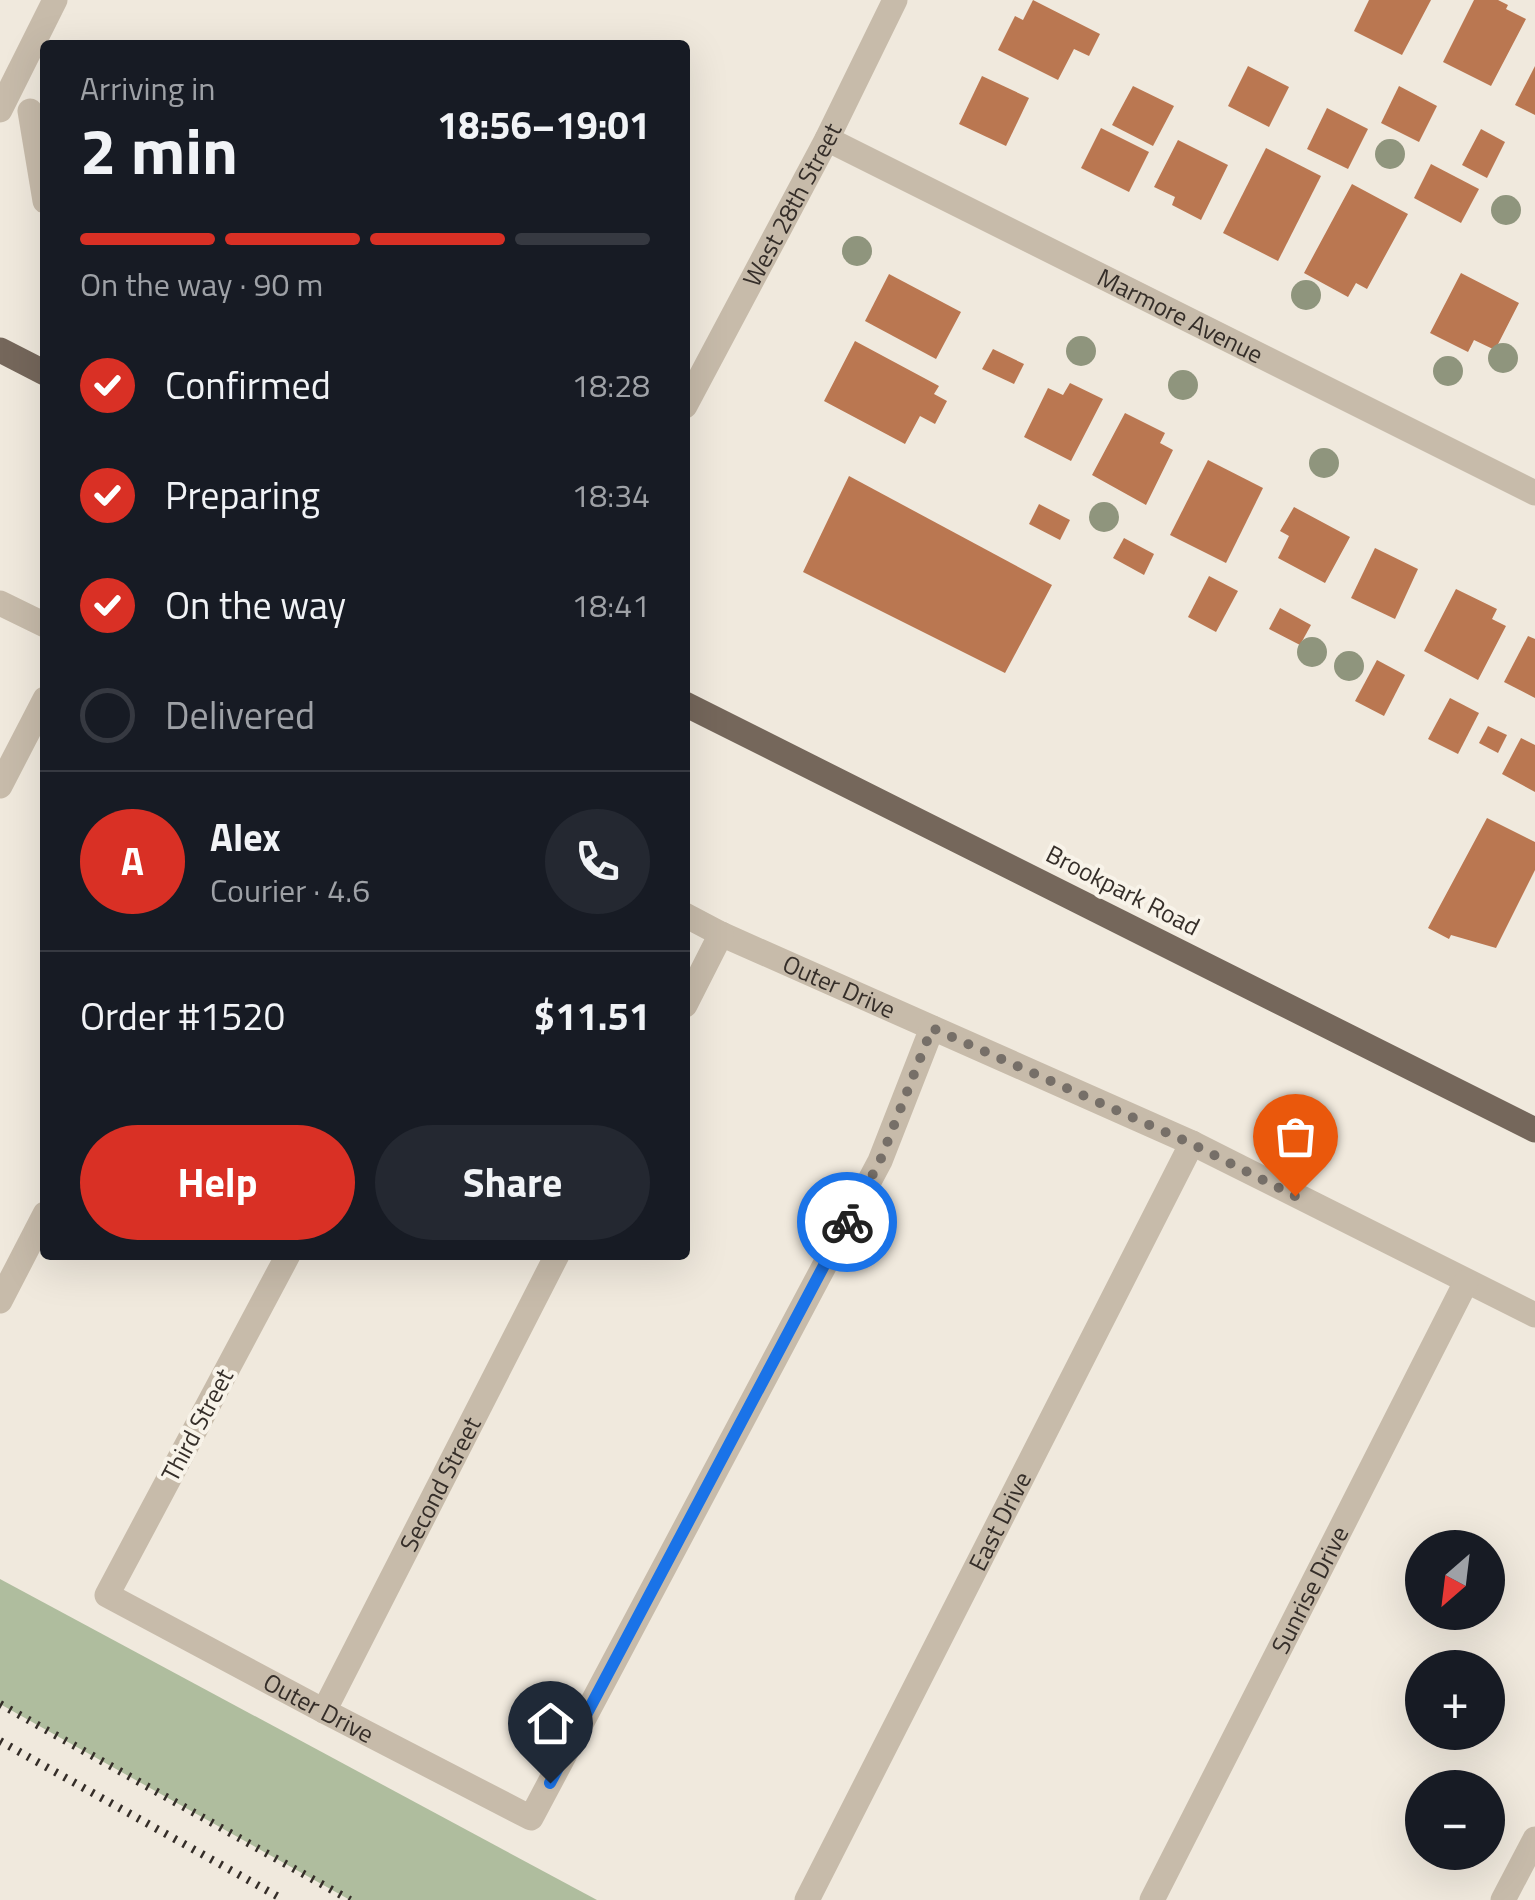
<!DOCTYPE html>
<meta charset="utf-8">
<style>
:root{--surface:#171b24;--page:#242831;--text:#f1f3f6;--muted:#9ea1a6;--line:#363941;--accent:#d93025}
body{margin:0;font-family:"Titillium Web",sans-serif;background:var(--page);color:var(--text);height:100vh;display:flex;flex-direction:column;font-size:38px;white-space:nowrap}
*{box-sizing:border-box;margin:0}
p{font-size:32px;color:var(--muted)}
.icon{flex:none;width:55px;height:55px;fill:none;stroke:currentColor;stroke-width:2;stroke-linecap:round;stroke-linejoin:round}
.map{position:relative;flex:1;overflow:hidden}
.panel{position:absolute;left:40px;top:40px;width:650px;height:1220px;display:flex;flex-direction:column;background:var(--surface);border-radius:10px;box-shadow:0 10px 40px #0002}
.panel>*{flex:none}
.needle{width:65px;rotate:208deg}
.buttons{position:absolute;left:1405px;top:1530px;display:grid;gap:20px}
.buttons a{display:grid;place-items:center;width:100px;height:100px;border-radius:50%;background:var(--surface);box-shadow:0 10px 40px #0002;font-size:50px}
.pin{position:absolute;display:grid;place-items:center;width:85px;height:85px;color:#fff;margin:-102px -42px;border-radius:50% 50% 50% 0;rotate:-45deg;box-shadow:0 0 10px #0007}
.pin .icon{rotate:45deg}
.courier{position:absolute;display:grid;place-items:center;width:100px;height:100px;margin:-50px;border:8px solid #1a73e8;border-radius:50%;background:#fff;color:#222;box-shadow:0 2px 12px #0007}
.overview em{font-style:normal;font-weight:700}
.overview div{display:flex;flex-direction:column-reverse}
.overview{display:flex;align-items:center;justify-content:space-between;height:170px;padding:0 40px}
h1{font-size:65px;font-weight:700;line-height:75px}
.bar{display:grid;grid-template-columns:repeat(4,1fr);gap:15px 10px;align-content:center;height:120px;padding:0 40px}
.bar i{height:12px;border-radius:8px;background:var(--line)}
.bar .current{background:var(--accent)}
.bar p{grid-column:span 4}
.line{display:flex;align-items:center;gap:25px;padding:0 40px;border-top:2px solid var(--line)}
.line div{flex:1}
.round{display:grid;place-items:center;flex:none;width:105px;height:105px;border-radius:52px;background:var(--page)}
ol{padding:0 40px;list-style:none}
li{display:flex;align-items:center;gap:30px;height:110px}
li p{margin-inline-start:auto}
li .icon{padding:10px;border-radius:50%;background:var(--accent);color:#fff;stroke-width:4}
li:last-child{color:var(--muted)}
li i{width:55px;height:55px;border:5px solid var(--line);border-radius:50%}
.button{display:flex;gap:20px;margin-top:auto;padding:20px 40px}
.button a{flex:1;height:115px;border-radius:60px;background:var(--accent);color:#fff;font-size:40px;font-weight:700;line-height:115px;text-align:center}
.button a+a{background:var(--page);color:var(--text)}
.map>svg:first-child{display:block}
.green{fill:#afbd9e}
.building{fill:#ba7751}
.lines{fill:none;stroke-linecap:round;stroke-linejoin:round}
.lane{stroke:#c7bbaa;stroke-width:25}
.street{stroke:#c7bbaa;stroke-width:25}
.primary{stroke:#75675b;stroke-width:25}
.rail{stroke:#352e29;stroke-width:8;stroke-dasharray:2.5 8;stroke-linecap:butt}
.tree{fill:#8f957d}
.done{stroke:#766f68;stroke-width:10;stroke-dasharray:0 18}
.route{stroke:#1a73e8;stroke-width:12}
.labels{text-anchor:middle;stroke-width:8;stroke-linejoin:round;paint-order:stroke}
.street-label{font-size:25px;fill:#352e29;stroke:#f8f3e9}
</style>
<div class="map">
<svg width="1535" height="1900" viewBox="0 0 1535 1900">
<rect width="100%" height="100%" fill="#f0e9dd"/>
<path class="green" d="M0,1579L597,1900H350L0,1704Z"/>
<g class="building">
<path d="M1033,0L1100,34L1089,56L1074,49L1058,80L998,50L1015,16L1023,20Z"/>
<path d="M1369,0H1431L1402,55L1354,31Z"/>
<path d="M1474,0H1498L1508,5L1506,9L1526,19L1491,86L1443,62Z"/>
<path d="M1248,66L1289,87L1269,127L1228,106Z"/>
<path d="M1535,66V115L1515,105Z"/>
<path d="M982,76L1029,98L1006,146L959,124Z"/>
<path d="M1133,86L1174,106L1153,146L1112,125Z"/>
<path d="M1399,86L1437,106L1419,142L1381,123Z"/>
<path d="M1327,108L1368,129L1348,169L1307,149Z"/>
<path d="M1101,128L1149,152L1129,192L1081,168Z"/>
<path d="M1481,129L1505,142L1487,178L1462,165Z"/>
<path d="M1178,140L1228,165L1201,220L1172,205L1175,197L1154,187Z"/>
<path d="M1266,148L1321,176L1278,261L1223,233Z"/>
<path d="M1431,164L1479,189L1461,223L1414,198Z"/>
<path d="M1352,184L1408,214L1367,289L1356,283L1348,297L1304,273Z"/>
<path d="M1461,273L1519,303L1495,350L1474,340L1468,352L1430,333Z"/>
<path d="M889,274L961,312L936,359L865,321Z"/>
<path d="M855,341L939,386L934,394L947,401L935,424L920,416L905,444L824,401Z"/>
<path d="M993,349L1024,364L1014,384L982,369Z"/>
<path d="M1070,383L1103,399L1071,461L1024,437L1048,388L1063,395Z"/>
<path d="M1125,413L1165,433L1160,443L1173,450L1146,505L1092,475Z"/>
<path d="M1208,460L1263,488L1226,563L1170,535Z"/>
<path d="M849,476L1052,585L1005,673L803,572Z"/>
<path d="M1039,504L1070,520L1060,540L1029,524Z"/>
<path d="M1294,507L1350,537L1325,583L1278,558L1289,536L1280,531Z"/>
<path d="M1124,538L1154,554L1144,575L1113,558Z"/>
<path d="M1375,548L1418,569L1395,619L1351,598Z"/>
<path d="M1209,576L1238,591L1216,632L1188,617Z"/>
<path d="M1456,589L1497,609L1492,619L1506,626L1478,680L1424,651Z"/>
<path d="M1280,608L1311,625L1300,645L1269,629Z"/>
<path d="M1528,636L1535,639V698L1504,682Z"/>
<path d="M1377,660L1405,675L1384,716L1355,701Z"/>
<path d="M1450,698L1479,713L1458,754L1428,739Z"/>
<path d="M1488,726L1507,735L1498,753L1479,743Z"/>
<path d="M1521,738L1535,745V792L1502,774Z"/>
<path d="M1487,818L1535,842V870L1496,948L1451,935L1449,939L1428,928Z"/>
</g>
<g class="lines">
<path class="lane" d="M30,111L45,201"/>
<g class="street">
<path d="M0,110L55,0"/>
<path id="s1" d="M827,139L1535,493"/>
<path id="s2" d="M685,406L827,139L895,0"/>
<path d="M0,603L45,625"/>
<path d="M0,786L45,699"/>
<path id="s3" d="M685,915L721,934L1192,1143L1535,1315"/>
<path d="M685,1005L721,934"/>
<path id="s4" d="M288,1255L107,1595L324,1711L531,1818L880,1161L932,1028"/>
<path d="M0,1301L45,1214"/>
<path id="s5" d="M324,1711L557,1255"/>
<path id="s6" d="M807,1900L1192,1143"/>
<path id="s7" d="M1152,1900L1466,1282"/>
<path d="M1503,1900L1535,1839"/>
</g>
<g class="primary">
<path d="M0,350L45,373"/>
<path d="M685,704L1535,1130"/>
</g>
<g class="rail">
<path d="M0,1704L350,1900"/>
<path d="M0,1741L284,1900"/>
</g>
</g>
<g class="tree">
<circle cx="1390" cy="154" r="15"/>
<circle cx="1506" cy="210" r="15"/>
<circle cx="857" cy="251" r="15"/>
<circle cx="1306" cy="295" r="15"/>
<circle cx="1081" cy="351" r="15"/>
<circle cx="1503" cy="358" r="15"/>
<circle cx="1448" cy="371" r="15"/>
<circle cx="1183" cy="385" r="15"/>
<circle cx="1324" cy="463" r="15"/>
<circle cx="1104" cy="517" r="15"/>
<circle cx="1312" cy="652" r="15"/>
<circle cx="1349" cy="666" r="15"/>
</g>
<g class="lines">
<path class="done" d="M847,1222L880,1161L932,1028L1192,1144L1295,1196"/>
<path class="route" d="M550,1783L847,1222"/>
</g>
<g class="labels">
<g class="street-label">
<text dy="9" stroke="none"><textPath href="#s2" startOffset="228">West 28th Street</textPath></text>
<text dy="9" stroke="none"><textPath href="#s1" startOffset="395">Marmore Avenue</textPath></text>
<text transform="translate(1123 890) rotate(27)" y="9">Brookpark Road</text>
<text dy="9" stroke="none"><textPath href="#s3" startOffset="170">Outer Drive</textPath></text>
<text transform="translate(197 1425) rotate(-62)" y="9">Third Street</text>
<text dy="9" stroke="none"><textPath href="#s5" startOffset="255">Second Street</textPath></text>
<text dy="9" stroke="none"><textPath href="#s6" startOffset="425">East Drive</textPath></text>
<text dy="9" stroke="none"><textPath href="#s7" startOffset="348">Sunrise Drive</textPath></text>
<text dy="9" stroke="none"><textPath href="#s4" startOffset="625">Outer Drive</textPath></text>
</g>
</g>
</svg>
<div class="buttons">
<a><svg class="needle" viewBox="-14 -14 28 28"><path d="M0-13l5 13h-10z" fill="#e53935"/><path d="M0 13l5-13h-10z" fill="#9ea1a6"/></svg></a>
<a>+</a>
<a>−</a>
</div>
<div class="pin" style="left:1295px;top:1196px;background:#ea580c"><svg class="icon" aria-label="bag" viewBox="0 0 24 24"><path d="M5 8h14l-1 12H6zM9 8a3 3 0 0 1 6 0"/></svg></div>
<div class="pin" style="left:550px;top:1783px;background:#1f2937"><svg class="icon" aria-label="home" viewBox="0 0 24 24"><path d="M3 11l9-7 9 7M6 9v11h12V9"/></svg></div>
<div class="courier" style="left:847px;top:1222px"><svg class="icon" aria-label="bike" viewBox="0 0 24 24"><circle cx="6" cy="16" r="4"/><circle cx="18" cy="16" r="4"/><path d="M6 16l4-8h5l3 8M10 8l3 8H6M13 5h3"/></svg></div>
<section class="panel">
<div class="overview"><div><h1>2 min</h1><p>Arriving in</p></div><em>18:56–19:01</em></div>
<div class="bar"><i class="current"></i><i class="current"></i><i class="current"></i><i></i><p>On the way · 90 m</p></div>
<ol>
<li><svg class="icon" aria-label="check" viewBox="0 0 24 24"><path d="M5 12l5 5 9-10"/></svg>Confirmed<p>18:28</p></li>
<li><svg class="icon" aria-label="check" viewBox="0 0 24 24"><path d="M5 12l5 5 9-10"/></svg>Preparing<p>18:34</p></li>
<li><svg class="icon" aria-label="check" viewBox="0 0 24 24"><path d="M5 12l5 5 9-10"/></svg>On the way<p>18:41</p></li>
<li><i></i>Delivered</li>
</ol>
<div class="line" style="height:180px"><b class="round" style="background:var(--accent);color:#fff">A</b><div><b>Alex</b><p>Courier · 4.6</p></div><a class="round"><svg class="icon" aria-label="phone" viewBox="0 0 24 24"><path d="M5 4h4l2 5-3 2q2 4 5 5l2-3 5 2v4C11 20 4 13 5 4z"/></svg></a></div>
<div class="line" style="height:130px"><div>Order #1520</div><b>$11.51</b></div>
<div class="button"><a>Help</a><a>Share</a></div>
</section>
</div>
